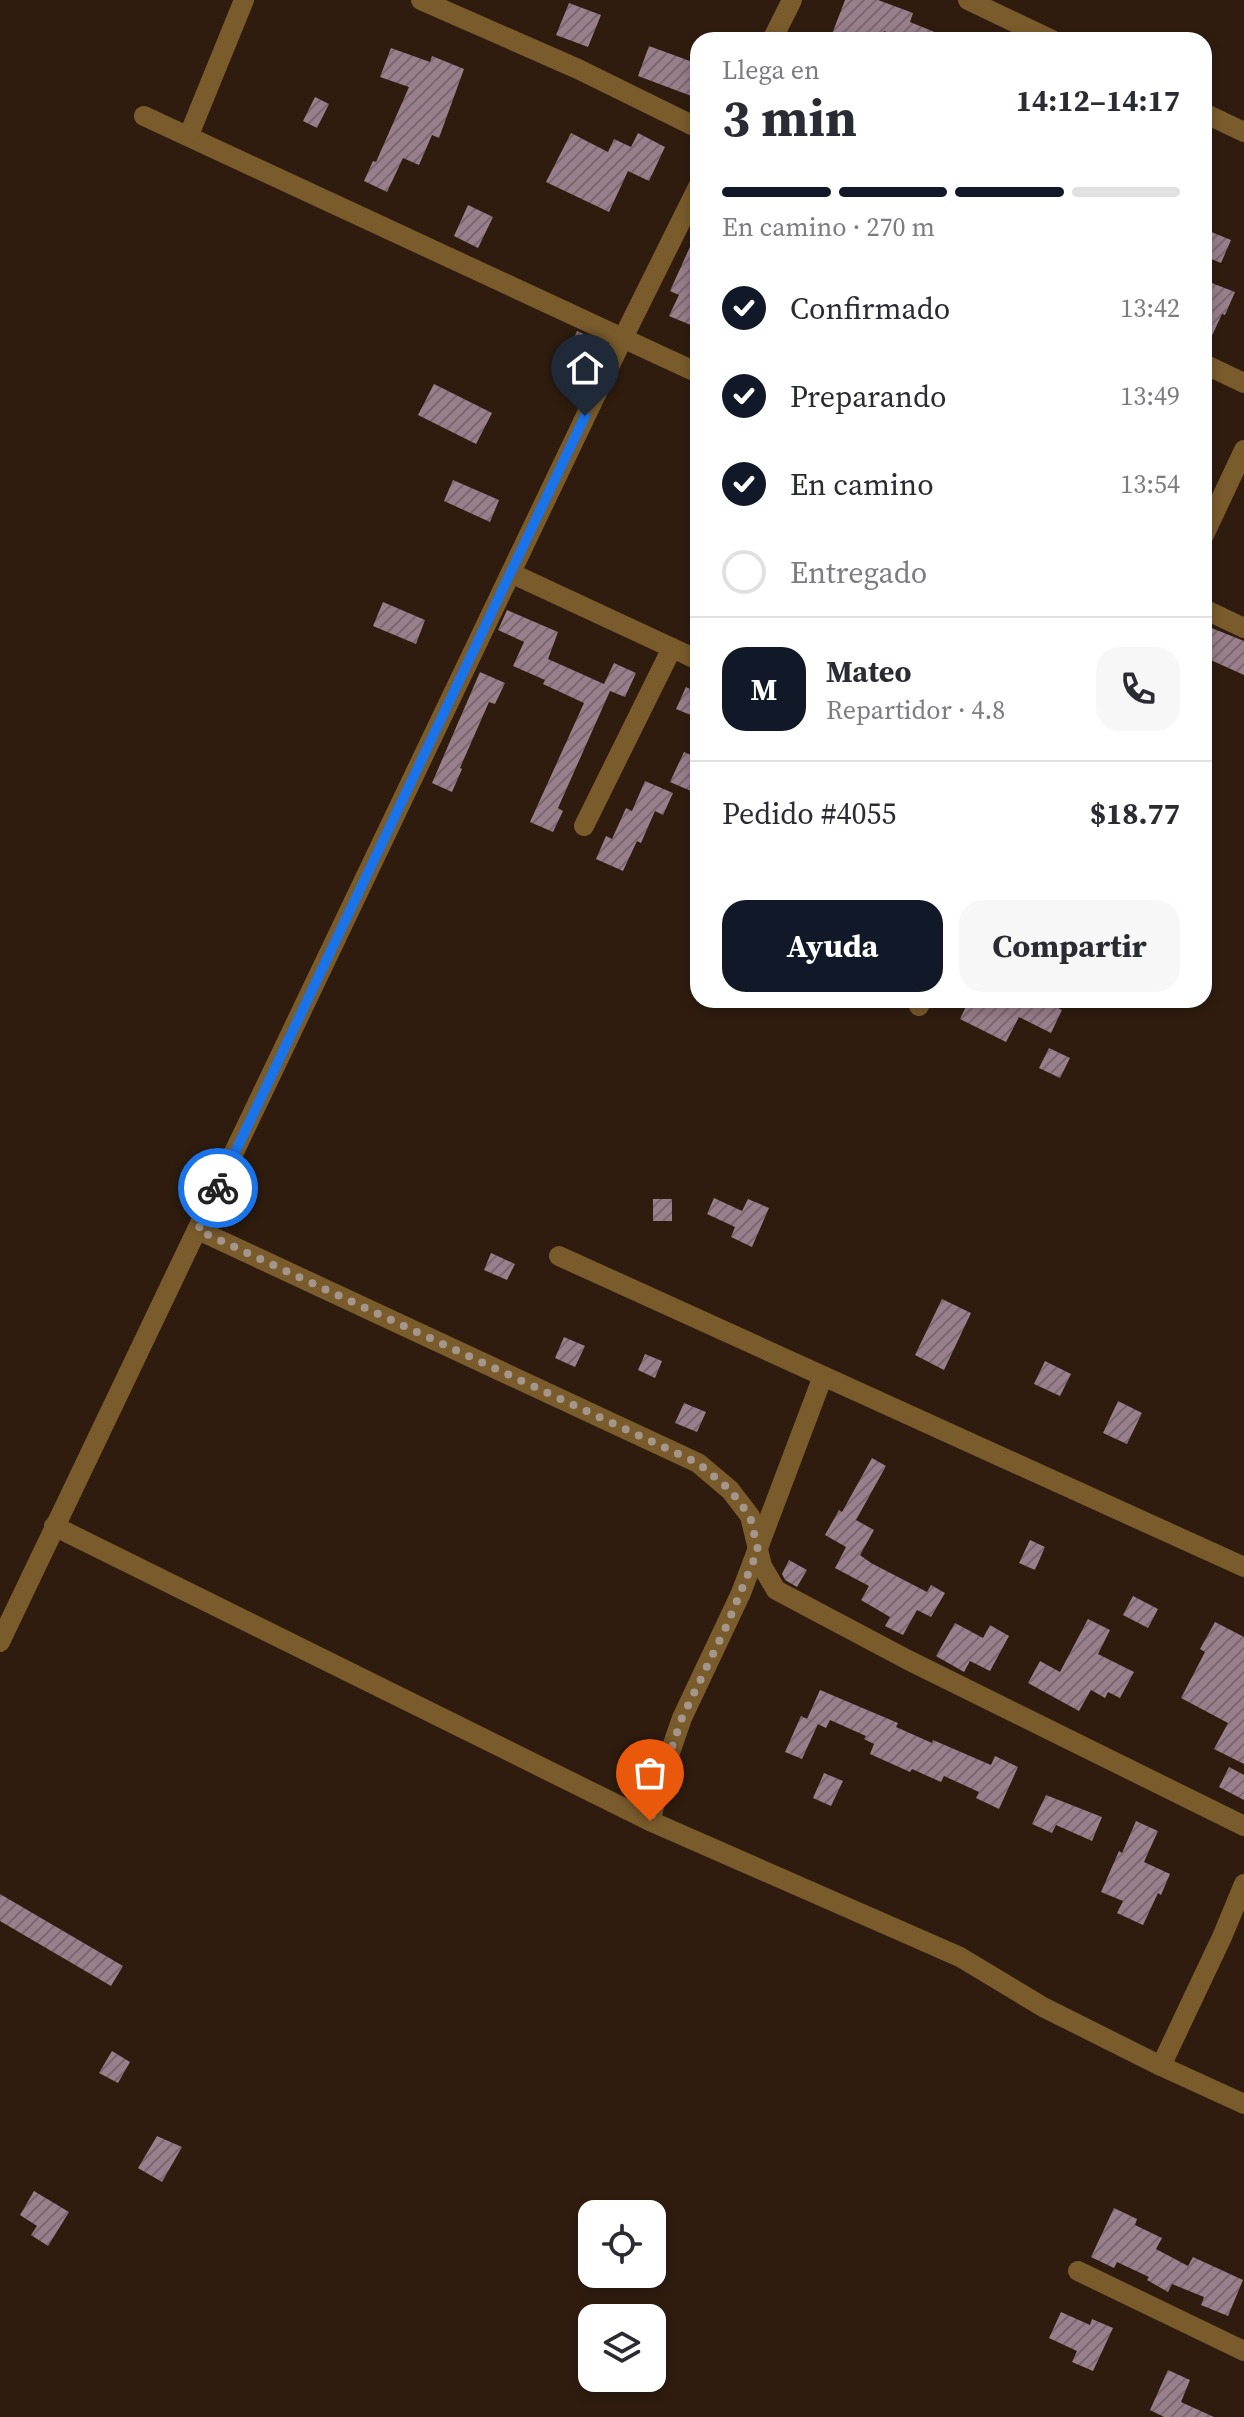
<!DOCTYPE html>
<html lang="es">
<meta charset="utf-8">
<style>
:root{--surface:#fff;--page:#f7f7f7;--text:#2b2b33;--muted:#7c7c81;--line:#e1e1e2;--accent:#111827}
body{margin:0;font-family:"Source Serif 4",serif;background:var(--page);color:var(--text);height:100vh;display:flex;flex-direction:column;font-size:30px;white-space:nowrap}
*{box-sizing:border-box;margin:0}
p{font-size:26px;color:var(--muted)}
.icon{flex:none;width:44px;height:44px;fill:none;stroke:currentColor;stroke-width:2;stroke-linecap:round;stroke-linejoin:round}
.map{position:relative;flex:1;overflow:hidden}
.drawer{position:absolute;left:690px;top:32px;width:522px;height:976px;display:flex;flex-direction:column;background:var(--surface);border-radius:24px;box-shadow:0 4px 12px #0003}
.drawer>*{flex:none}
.fabs{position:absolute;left:578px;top:2200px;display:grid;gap:16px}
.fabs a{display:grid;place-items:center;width:88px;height:88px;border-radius:16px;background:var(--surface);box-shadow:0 4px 12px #0003;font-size:40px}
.pin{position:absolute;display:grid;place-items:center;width:68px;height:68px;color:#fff;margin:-82px -34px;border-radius:50% 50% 50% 0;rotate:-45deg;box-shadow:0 0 8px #0007}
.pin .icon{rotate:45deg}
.courier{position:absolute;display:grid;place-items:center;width:80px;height:80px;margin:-40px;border:6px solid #1a73e8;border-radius:50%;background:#fff;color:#222;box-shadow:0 2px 10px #0007}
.headline em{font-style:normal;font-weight:700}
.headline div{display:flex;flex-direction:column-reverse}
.headline{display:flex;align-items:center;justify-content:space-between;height:136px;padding:0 32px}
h1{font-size:52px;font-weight:700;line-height:60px}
.bar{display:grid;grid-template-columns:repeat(4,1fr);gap:12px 8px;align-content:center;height:96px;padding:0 32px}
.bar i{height:10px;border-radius:6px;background:var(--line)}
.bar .on{background:var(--accent)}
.bar p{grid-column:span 4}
.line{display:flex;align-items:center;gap:20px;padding:0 32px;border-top:2px solid var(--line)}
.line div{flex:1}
.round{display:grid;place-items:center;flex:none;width:84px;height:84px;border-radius:24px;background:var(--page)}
ol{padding:0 32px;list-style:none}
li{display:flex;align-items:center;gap:24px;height:88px}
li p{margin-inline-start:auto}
li .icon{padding:8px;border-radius:50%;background:var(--accent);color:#fff;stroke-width:4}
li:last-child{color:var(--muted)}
li i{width:44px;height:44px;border:4px solid var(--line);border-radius:50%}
.button{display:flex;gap:16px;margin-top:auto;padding:16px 32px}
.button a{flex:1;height:92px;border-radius:24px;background:var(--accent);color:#fff;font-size:32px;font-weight:700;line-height:92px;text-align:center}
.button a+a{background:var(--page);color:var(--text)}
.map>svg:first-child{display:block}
.building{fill:url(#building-hatch)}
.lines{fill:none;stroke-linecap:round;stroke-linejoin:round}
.minor{stroke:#795b2c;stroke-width:20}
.done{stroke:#a5968b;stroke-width:8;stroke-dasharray:0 14.4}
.route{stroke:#1a73e8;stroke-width:10}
</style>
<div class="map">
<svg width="1244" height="2417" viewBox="0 0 1244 2417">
<defs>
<pattern id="building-hatch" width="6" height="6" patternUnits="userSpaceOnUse" patternTransform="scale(2)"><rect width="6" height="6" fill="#997e8b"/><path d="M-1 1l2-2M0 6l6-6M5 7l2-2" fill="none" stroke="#7b6870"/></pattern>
</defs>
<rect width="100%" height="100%" fill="#2f1c0f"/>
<g class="building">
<path d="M845,0H878L913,13L910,22L954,40H909L884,31L881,40H848L832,34Z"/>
<path d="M569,3L601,15L588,47L556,35Z"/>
<path d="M649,46L698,64V87L694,97L638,76Z"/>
<path d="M391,48L430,62L432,56L464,69L439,138L432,135L419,165L403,158L387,192L364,181L373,161L376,162L409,87L380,77Z"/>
<path d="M315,97L329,104L317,128L303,121Z"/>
<path d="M571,133L608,152L614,139L631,147L638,133L665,147L649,181L628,171L609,212L546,182Z"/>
<path d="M468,205L493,217L478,248L454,236Z"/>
<path d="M698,229V328L669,316L679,295L670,291Z"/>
<path d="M1204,229L1231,240L1221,263L1204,256Z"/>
<path d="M1204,280L1235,292L1225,315L1222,314L1205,351Z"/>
<path d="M577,331L597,340L587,363L567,355Z"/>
<path d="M434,384L492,413L476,444L418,415Z"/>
<path d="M453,480L499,500L490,522L444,501Z"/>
<path d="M383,602L425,620L416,644L373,626Z"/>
<path d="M507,610L558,632L548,659L604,684L614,663L636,673L625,697L610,691L558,808L563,811L553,832L530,822L584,703L543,684L545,680L513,666L524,642L498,630Z"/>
<path d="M1204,625L1244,641V675L1204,657Z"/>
<path d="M480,672L505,683L495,704L489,702L460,768L462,769L452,792L432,783Z"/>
<path d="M686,687L698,693V718L676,709Z"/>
<path d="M684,752L698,758V794L670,782Z"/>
<path d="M645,781L673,793L663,815L655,811L641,843L637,841L623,871L596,859L606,836L612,839L626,808L632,811Z"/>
<path d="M969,1000H1041L1062,1010L1051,1033L1019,1017L1006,1042L960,1019Z"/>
<path d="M1049,1048L1070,1058L1060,1078L1039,1068Z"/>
<path d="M714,1198L742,1211L748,1199L769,1208L752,1247L731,1237L735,1227L707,1214Z"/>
<rect x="653" y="1199" width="19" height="22"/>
<path d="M491,1253L515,1264L507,1280L484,1270Z"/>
<path d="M942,1299L971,1313L944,1370L915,1355Z"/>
<path d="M564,1337L585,1346L575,1367L555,1358Z"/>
<path d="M645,1354L662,1361L655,1378L638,1370Z"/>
<path d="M1045,1361L1071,1374L1060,1396L1034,1384Z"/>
<path d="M1118,1401L1142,1413L1127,1444L1103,1433Z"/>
<path d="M684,1403L706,1412L697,1432L675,1423Z"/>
<path d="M872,1458L886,1466L856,1520L874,1530L860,1555L871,1563L927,1592L931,1585L945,1593L931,1617L917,1610L903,1635L885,1626L890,1617L861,1600L869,1586L835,1568L846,1547L825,1535L839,1510L842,1512Z"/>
<path d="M1030,1540L1045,1547L1035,1570L1019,1563Z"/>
<path d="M789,1560L807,1570L797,1587L785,1580L782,1574Z"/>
<path d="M1133,1596L1158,1609L1148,1628L1123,1615Z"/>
<path d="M1088,1619L1110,1630L1098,1654L1134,1672L1120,1698L1108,1692L1105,1698L1091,1690L1079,1711L1028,1683L1040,1661L1060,1672Z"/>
<path d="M1215,1622L1244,1637V1764L1214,1749L1228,1723L1181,1698L1205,1652L1200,1649Z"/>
<path d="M955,1623L983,1638L990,1625L1009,1636L990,1671L970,1661L964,1672L936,1656Z"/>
<path d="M820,1690L898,1723L896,1727L932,1743L933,1740L991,1765L995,1756L1018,1767L999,1809L976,1798L979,1792L944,1776L941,1782L912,1769L910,1772L870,1754L874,1744L864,1739L866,1736L830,1720L826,1728L807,1719Z"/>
<path d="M801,1716L818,1724L802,1759L785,1752Z"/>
<path d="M1229,1767L1244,1775V1800L1219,1787Z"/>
<path d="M824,1773L843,1781L831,1806L813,1798Z"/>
<path d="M1046,1795L1102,1817L1092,1841L1056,1825L1052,1833L1032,1824Z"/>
<path d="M1136,1821L1158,1831L1144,1862L1170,1874L1161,1895L1158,1893L1143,1925L1117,1913L1123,1901L1101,1892L1119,1851L1122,1853Z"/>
<path d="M0,1894L123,1966L111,1986L0,1921Z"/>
<path d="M112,2051L130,2062L118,2083L99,2073Z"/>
<path d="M157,2136L182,2147L162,2182L138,2168Z"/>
<path d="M34,2191L69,2212L48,2246L31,2235L37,2226L20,2215Z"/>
<path d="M1114,2208L1137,2219L1135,2225L1162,2238L1156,2249L1188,2266L1193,2257L1243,2280L1228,2316L1201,2305L1204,2297L1172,2284L1168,2292L1147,2280L1149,2277L1117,2262L1114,2268L1091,2257Z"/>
<path d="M1061,2312L1090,2325L1092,2319L1113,2328L1093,2371L1072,2362L1077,2351L1049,2338Z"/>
<path d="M1168,2370L1190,2380L1181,2402L1214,2417H1164L1150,2410Z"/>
</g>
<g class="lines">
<g class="minor">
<path d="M421,0L578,69L698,128"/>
<path d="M968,0L1052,40"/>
<path d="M772,40L792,0"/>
<path d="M1204,113L1244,132"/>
<path d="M144,116L698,373"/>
<path d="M189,135L244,0"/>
<path d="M1204,364L1244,383"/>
<path d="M1204,535L1244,450"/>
<path d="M511,573L698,660"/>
<path d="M1204,609L1244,628"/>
<path d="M584,826L672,648"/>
<path d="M919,1006L921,1000"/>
<path d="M198,1230L698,1463L730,1490L750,1516L762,1566L776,1590L908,1660L1244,1826"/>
<path d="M559,1256L1244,1567"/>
<path d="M54,1526L650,1821L960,1957L1043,2007L1161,2066L1244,2104"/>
<path d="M0,1642L623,338L698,187"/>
<path d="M650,1821L664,1770L682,1718L741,1593L823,1376"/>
<path d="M1161,2066L1222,1937L1244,1884"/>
<path d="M1078,2271L1244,2351"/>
</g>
</g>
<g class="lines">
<path class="done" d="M218,1188L198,1230L698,1463L730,1490L750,1516L758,1550L727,1625L682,1718L664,1770L650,1821"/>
<path class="route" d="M218,1188L585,416"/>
</g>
</svg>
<div class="fabs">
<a><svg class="icon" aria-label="locate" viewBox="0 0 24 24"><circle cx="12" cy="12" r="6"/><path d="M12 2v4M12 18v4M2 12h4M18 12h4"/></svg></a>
<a><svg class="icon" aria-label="layers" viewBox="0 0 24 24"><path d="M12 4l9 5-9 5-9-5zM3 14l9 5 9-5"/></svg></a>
</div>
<div class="pin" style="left:650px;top:1821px;background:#ea580c"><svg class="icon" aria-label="bag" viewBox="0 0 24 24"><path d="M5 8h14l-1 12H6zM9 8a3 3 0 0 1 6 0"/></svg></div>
<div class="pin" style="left:585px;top:416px;background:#1f2937"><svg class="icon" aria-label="home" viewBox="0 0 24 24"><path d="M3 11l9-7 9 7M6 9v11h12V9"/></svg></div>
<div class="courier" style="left:218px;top:1188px"><svg class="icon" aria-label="bike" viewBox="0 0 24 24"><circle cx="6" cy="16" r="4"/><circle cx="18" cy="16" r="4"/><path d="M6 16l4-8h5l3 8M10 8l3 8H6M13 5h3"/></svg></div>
<section class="drawer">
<div class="headline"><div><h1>3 min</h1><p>Llega en</p></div><em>14:12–14:17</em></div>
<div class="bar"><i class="on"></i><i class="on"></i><i class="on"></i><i></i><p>En camino · 270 m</p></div>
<ol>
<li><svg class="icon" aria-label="check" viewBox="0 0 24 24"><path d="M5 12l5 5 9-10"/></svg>Confirmado<p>13:42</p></li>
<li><svg class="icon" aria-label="check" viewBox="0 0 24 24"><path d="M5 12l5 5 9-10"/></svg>Preparando<p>13:49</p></li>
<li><svg class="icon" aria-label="check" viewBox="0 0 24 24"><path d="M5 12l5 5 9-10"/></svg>En camino<p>13:54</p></li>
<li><i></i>Entregado</li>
</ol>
<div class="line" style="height:144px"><b class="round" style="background:var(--accent);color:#fff">M</b><div><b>Mateo</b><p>Repartidor · 4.8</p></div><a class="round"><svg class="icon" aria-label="phone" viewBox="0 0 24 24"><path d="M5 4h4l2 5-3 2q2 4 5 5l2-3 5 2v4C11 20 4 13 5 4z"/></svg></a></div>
<div class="line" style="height:104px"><div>Pedido #4055</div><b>$18.77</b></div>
<div class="button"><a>Ayuda</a><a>Compartir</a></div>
</section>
</div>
